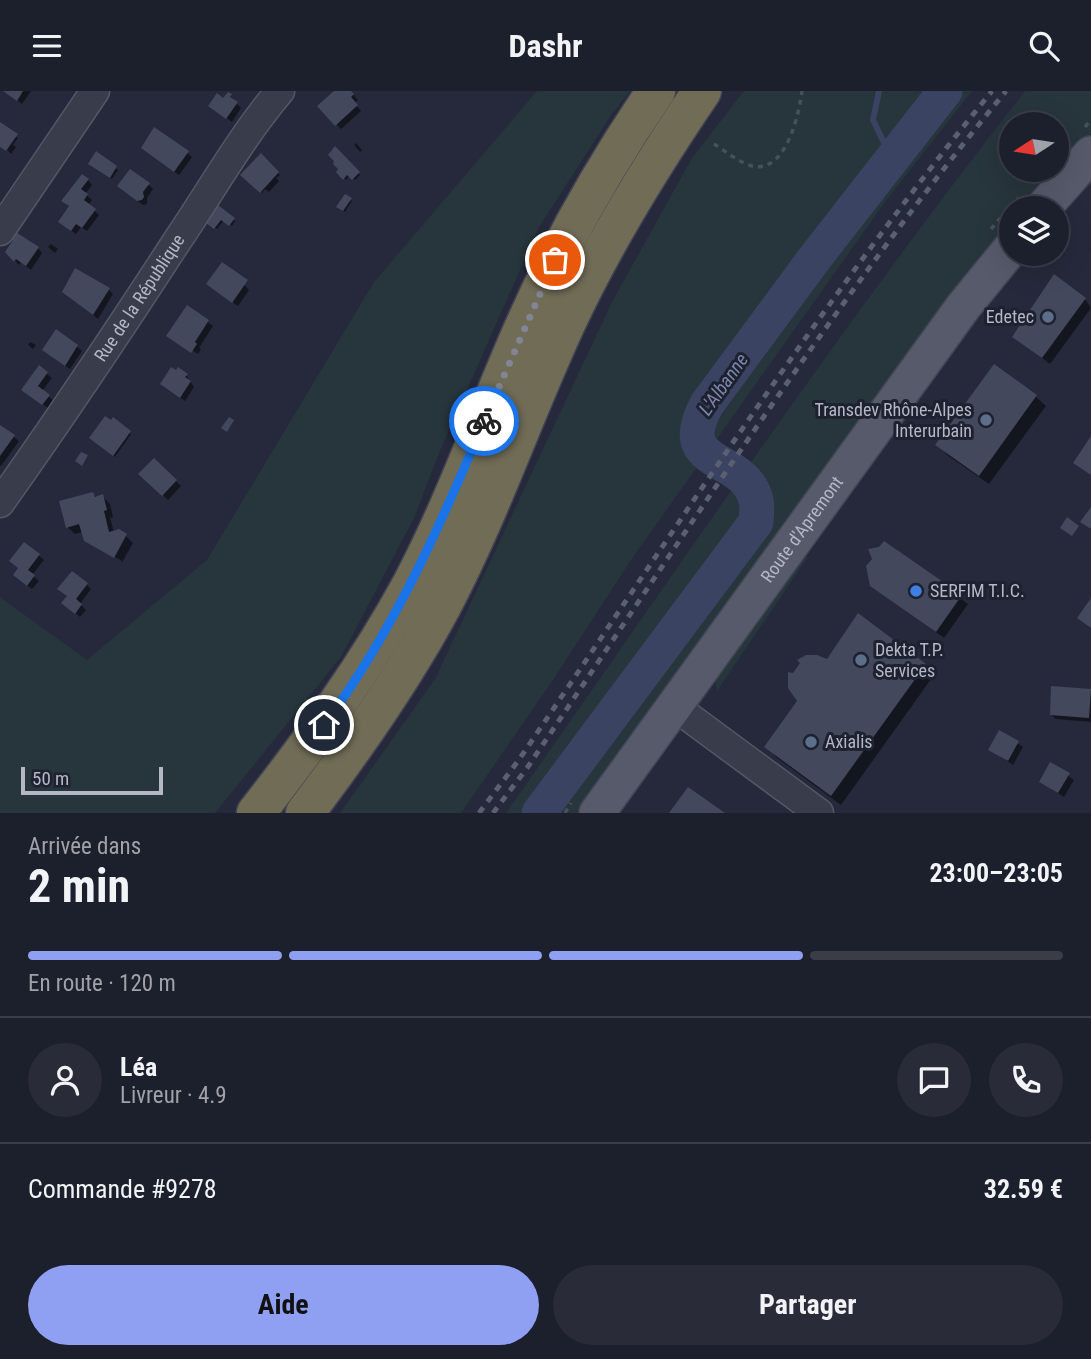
<!DOCTYPE html>
<html lang="fr">
<meta charset="utf-8">
<style>
:root{--surface:#1c1f2c;--page:#292c38;--text:#f1f3f6;--muted:#a0a2a9;--line:#3a3d48;--accent:#8f9ff1}
body{margin:0;font-family:"Roboto Condensed",sans-serif;background:var(--page);color:var(--text);height:100vh;display:flex;flex-direction:column;font-size:26px;white-space:nowrap}
*{box-sizing:border-box;margin:0}
p{font-size:23px;color:var(--muted)}
.icon{flex:none;width:38px;height:38px;fill:none;stroke:currentColor;stroke-width:2;stroke-linecap:round;stroke-linejoin:round}
.map{position:relative;height:722px;overflow:hidden}
.details{display:flex;flex-direction:column;background:var(--surface);flex:1}
.details>*{flex:none}
.needle{width:46px;rotate:258deg}
.buttons{position:absolute;left:999px;top:21px;display:grid;gap:14px}
.buttons a{display:grid;place-items:center;width:70px;height:70px;border-radius:50%;background:var(--surface);box-shadow:0 7px 28px #0002,0 0 0 2px var(--line);font-size:35px}
.scale{position:absolute;left:21px;bottom:18px;width:142px;box-sizing:border-box;padding-left:7px;border:4px solid #b4b7c6;border-top:0;font-size:19px;line-height:24px;white-space:nowrap;color:#b4b7c6;-webkit-text-stroke:5px #1d2130;paint-order:stroke}
.pin{position:absolute;display:grid;place-items:center;width:60px;height:60px;color:#fff;margin:-30px;border:4px solid #fff;border-radius:50%;box-shadow:0 2px 7px #0007}
.courier{position:absolute;display:grid;place-items:center;width:70px;height:70px;margin:-35px;border:5px solid #1a73e8;border-radius:50%;background:#fff;color:#222;box-shadow:0 2px 9px #0007}
.headline em{font-style:normal;font-weight:700}
.headline div{display:flex;flex-direction:column-reverse}
.headline{display:flex;align-items:center;justify-content:space-between;height:119px;padding:0 28px}
h1{font-size:46px;font-weight:700;line-height:52px}
.bar{display:grid;grid-template-columns:repeat(4,1fr);gap:10px 7px;align-content:center;height:84px;padding:0 28px}
.bar i{height:9px;border-radius:5px;background:var(--line)}
.bar .active{background:var(--accent)}
.bar p{grid-column:span 4}
.line{display:flex;align-items:center;gap:18px;padding:0 28px;border-top:2px solid var(--line)}
.line div{flex:1}
.round{display:grid;place-items:center;flex:none;width:74px;height:74px;border-radius:37px;background:var(--page)}
.primary-button{display:flex;gap:14px;margin-top:auto;padding:14px 28px}
.primary-button a{flex:1;height:80px;border-radius:42px;background:var(--accent);color:#111;font-size:28px;font-weight:700;line-height:80px;text-align:center}
.primary-button a+a{background:var(--page);color:var(--text)}
header{display:flex;justify-content:space-between;align-items:center;height:91px;padding:0 28px;background:var(--surface);font-size:32px;font-weight:700}
.map>svg:first-child{display:block}
.green{fill:#27353c;fill-rule:evenodd}
.shadow{fill:#0007}
.lines{fill:none;stroke-linecap:round;stroke-linejoin:round}
.stream{stroke:#3b4363;stroke-width:6}
.river{stroke:#3b4363;stroke-width:35}
.building{fill:#44485c}
.minor-casing{stroke:#535766;stroke-width:31}
.major-casing{stroke:#414554;stroke-width:38}
.highway-casing{stroke:#404453;stroke-width:41}
.path{stroke:#445259;stroke-width:3.5;stroke-dasharray:5 5;stroke-linecap:butt}
.minor{stroke:#383c4b;stroke-width:28}
.major{stroke:#565a6b;stroke-width:35}
.highway{stroke:#706c56;stroke-width:38}
.rail{stroke:#5b5f72;stroke-width:5;stroke-dasharray:7 7;stroke-linecap:butt}
.done{stroke:#828595;stroke-width:7;stroke-dasharray:0 12.6}
.route{stroke:#1a73e8;stroke-width:9}
.service-dot{fill:#5c6f8a;stroke:#1d2130;stroke-width:2.5}
.shop-dot{fill:#3f7fe0;stroke:#1d2130;stroke-width:2.5}
.labels{text-anchor:middle;stroke-width:6;stroke-linejoin:round;paint-order:stroke}
.street-label{font-size:18px;fill:#b4b7c6;stroke:#1d2130}
.poi-label{font-size:18px;fill:#b4b7c6;stroke:#1d2130;text-anchor:start}
.water-label{font-size:19px;font-style:italic;fill:#7d87ac;stroke:#1d2130}
</style>
<header><svg class="icon" aria-label="menu" viewBox="0 0 24 24"><path d="M4 6h16M4 12h16M4 18h16"/></svg>Dashr<svg class="icon" aria-label="search" viewBox="0 0 24 24"><circle cx="10" cy="10" r="6"/><path d="M15 15l6 6"/></svg></header>
<div class="map">
<svg width="1091" height="722" viewBox="0 0 1091 722">
<rect width="100%" height="100%" fill="#25293b"/>
<g class="green">
<path d="M537,0H630L612,23L539,136L440,360L414,427L341,566L215,722H0V506L87,569L207,469L374,191Z"/>
<path d="M744,0H972L885,111L631,469L551,592L461,722H340L435,588L612,211L692,67Z"/>
<path d="M1025,0H1091V52L1034,117H1012L1011,142L587,722H506C676,480 842,233 1025,0ZM1012,33H1057V79H1012Z"/>
<path d="M801,464L808,466L717,600L713,581Z"/>
</g>
<g class="shadow">
<path d="M4,0H31L22,13Z"/>
<path d="M337,0H350L358,9L354,12L361,20L341,38L319,15Z"/>
<path d="M228,3L241,17L232,31L215,19Z"/>
<path d="M0,33L18,47L13,54L16,56L11,63L0,52Z"/>
<path d="M356,52L362,59L360,61L354,54Z"/>
<path d="M336,57L360,84L355,89L350,84L346,89L338,81L341,78Z"/>
<path d="M147,61L187,62L192,66L179,84Z"/>
<path d="M96,62L118,79L112,88L92,74Z"/>
<path d="M261,65L280,84L276,87L279,90L269,101L265,98L262,102L243,84Z"/>
<path d="M88,89L92,94L85,103L92,109L88,114L99,124L87,140L81,136L76,143L60,131L70,116L64,110Z"/>
<path d="M149,94L153,98L147,107V113L143,114L124,100Z"/>
<path d="M346,105L352,110L345,121L338,116Z"/>
<path d="M214,114L235,130L232,135L224,129L217,138L204,129Z"/>
<path d="M15,150L38,157L42,162L31,179L21,171L19,174L7,161Z"/>
<path d="M51,153L58,158L55,162L48,156Z"/>
<path d="M239,185L249,192L243,189L241,191L249,199L238,215L213,198Z"/>
<path d="M109,199L113,203L98,228L69,205Z"/>
<path d="M1085,208L1091,217L1050,273L1014,245Z"/>
<path d="M188,216L213,235L199,257L201,258L198,263L175,247Z"/>
<path d="M56,240L82,260L70,278L49,263Z"/>
<path d="M30,251L36,254L33,258L28,254Z"/>
<path d="M994,276L1036,306L1046,315L989,393L947,364L938,354Z"/>
<path d="M39,277L52,287L42,300L54,310L48,317L28,303Z"/>
<path d="M186,284L194,296L185,310L166,297Z"/>
<path d="M113,329L131,343L115,366L111,362Z"/>
<path d="M0,336L19,350L1,375L0,374Z"/>
<path d="M154,369L181,395L168,409L141,383Z"/>
<path d="M93,403L97,407L102,405L110,413L113,426L110,427L114,441L126,445L133,452L121,473L122,470L89,451V453L83,441L75,443L67,436Z"/>
<path d="M885,452L968,513L944,547L871,494L880,458Z"/>
<path d="M25,453L44,469L32,484L39,490L32,498L20,489Z"/>
<path d="M87,494L91,498L80,513L86,519L80,526L68,516Z"/>
<path d="M828,570L925,574L934,584L841,714L776,666L767,656L800,610L793,584Z"/>
<path d="M1091,600V631L1056,628L1051,624Z"/>
<path d="M1000,641L1023,656L1013,674L990,658Z"/>
<path d="M1051,673L1074,689L1064,706L1041,691Z"/>
</g>
<g class="lines">
<path class="stream" d="M879,0L873,29L892,68"/>
<path class="river" d="M539,722L756,431C756,425 758,416 756,409C744,361 671,379 707,313L814,168L945,0"/>
</g>
<g class="building">
<path d="M3,0H23L17,10Z"/>
<path d="M334,0H351L354,3L351,6L358,14L335,35L317,15Z"/>
<path d="M228,1L232,3L230,6L238,11L226,28L208,15L217,2L223,7Z"/>
<path d="M0,31L18,43L6,60L0,56Z"/>
<path d="M154,36L189,60L174,81L141,57Z"/>
<path d="M335,55L360,81L352,89L347,84L343,89L336,81L338,78L333,73L334,70L328,64Z"/>
<path d="M96,60L117,75L110,87L88,73Z"/>
<path d="M261,62L279,81L260,102L240,84Z"/>
<path d="M130,78L150,92L143,101L144,106L142,109L137,110L117,95Z"/>
<path d="M82,83L89,88L81,98L88,103L84,109L96,118L82,137L76,133L71,140L58,131L69,115L61,110Z"/>
<path d="M345,103L352,107L343,120L336,116Z"/>
<path d="M214,111L235,127L229,135L221,129L214,138L202,129Z"/>
<path d="M11,138L39,156L26,175L16,168L14,171L5,161L13,149L7,145Z"/>
<path d="M222,171L248,189L232,212L206,193Z"/>
<path d="M75,177L110,197L93,224L62,201Z"/>
<path d="M1054,183L1086,207L1042,267L1012,246Z"/>
<path d="M187,214L209,229L195,251L197,253L191,262L166,245Z"/>
<path d="M56,238L78,254L65,275L42,259Z"/>
<path d="M994,273L1037,304L979,385L935,354Z"/>
<path d="M39,274L48,281L38,295L50,304L42,314L21,299Z"/>
<path d="M171,276L176,279L178,276L188,283L185,286L191,290L180,307L160,293Z"/>
<path d="M105,325L111,329L113,326L131,340L113,365L89,347Z"/>
<path d="M229,326L234,329L227,341L221,337Z"/>
<path d="M0,334L15,344L0,365Z"/>
<path d="M1091,345V384L1073,372Z"/>
<path d="M81,361L88,364L82,375L75,370Z"/>
<path d="M154,367L177,389L162,405L138,383Z"/>
<path d="M93,401L95,406L103,403L107,419L104,420L109,441L119,438L127,443L114,467L84,450L79,433L66,437L59,410Z"/>
<path d="M1091,416V438L1080,431Z"/>
<path d="M1067,426L1079,435L1072,445L1060,437Z"/>
<path d="M884,450L962,504L936,541L870,495L866,475L872,468L868,458L879,456Z"/>
<path d="M24,451L40,463L28,479L35,484L27,495L13,484L18,477L9,470Z"/>
<path d="M72,480L88,492L76,508L82,513L75,523L61,512L67,505L57,498Z"/>
<path d="M1091,507V537L1077,527Z"/>
<path d="M858,522L926,573L831,705L764,656L797,610L788,597V581L793,582L800,572L797,569L806,564H817L827,568Z"/>
<path d="M1051,595L1091,598L1089,627L1050,624Z"/>
<path d="M999,639L1019,650L1008,670L988,659Z"/>
<path d="M1050,671L1070,682L1058,702L1039,691Z"/>
<path d="M688,696L725,722H669Z"/>
</g>
<g class="lines">
<defs>
<g id="minor">
<path d="M0,140L95,0"/>
<path id="s1" d="M0,412C61,326 120,238 177,150C211,100 241,46 280,0"/>
<path d="M674,615L819,722"/>
</g>
<g id="major">
<path d="M1043,117L1091,63"/>
<path id="s2" d="M597,722L963,216L1012,156"/>
</g>
<g id="highway">
<path d="M256,722C313,649 367,575 411,494C456,409 487,318 526,231C562,150 606,73 656,0"/>
<path d="M305,722C355,656 403,588 442,515C490,424 523,326 566,233C604,151 651,75 702,0"/>
</g>
</defs>
<use href="#minor" class="minor-casing"/>
<use href="#major" class="major-casing"/>
<use href="#highway" class="highway-casing"/>
<g class="path">
<path d="M1085,36L1091,29"/>
<path d="M714,53C725,60 740,72 752,75C786,83 799,23 802,0"/>
<path d="M991,138L1018,107"/>
<path d="M565,722L571,712"/>
</g>
<use href="#minor" class="minor"/>
<use href="#major" class="major"/>
<use href="#highway" class="highway"/>
<g class="rail">
<path d="M479,722L518,670C672,444 819,212 992,0"/>
<path d="M493,722L527,677C682,448 831,213 1006,0"/>
</g>
</g>
<g class="lines">
<path class="done" d="M484,330L555,169"/>
<path class="route" d="M324,634C393,541 440,436 484,330"/>
</g>
<g class="service-dot">
<circle cx="1048" cy="226" r="7"/>
<circle cx="986" cy="329" r="7"/>
<circle cx="861" cy="569" r="7"/>
<circle cx="811" cy="651" r="7"/>
</g>
<circle class="shop-dot" cx="916" cy="500" r="7"/>
<g class="labels">
<g class="street-label">
<text dy="6" stroke="none"><textPath href="#s1" startOffset="248">Rue de la République</textPath></text>
<text dy="6" stroke="none"><textPath href="#s2" startOffset="350">Route d'Apremont</textPath></text>
</g>
<g class="poi-label">
<text x="1034" y="232" text-anchor="end">Edetec</text>
<text x="972" y="325" text-anchor="end">Transdev Rhône-Alpes<tspan x="972" dy="21">Interurbain</tspan></text>
<text x="930" y="506">SERFIM T.I.C.</text>
<text x="875" y="565">Dekta T.P.<tspan x="875" dy="21">Services</tspan></text>
<text x="825" y="657">Axialis</text>
</g>
<g class="water-label">
<text transform="translate(723 293) rotate(-55)" y="7">L'Albanne</text>
</g>
</g>
</svg>
<div class="buttons">
<a><svg class="needle" viewBox="-14 -14 28 28"><path d="M0-13l5 13h-10z" fill="#e53935"/><path d="M0 13l5-13h-10z" fill="#a0a2a9"/></svg></a>
<a><svg class="icon" aria-label="layers" viewBox="0 0 24 24"><path d="M12 4l9 5-9 5-9-5zM3 14l9 5 9-5"/></svg></a>
</div>
<div class="scale">50 m</div>
<div class="pin" style="left:555px;top:169px;background:#ea580c"><svg class="icon" aria-label="bag" viewBox="0 0 24 24"><path d="M5 8h14l-1 12H6zM9 8a3 3 0 0 1 6 0"/></svg></div>
<div class="pin" style="left:324px;top:634px;background:#1f2937"><svg class="icon" aria-label="home" viewBox="0 0 24 24"><path d="M3 11l9-7 9 7M6 9v11h12V9"/></svg></div>
<div class="courier" style="left:484px;top:330px"><svg class="icon" aria-label="bike" viewBox="0 0 24 24"><circle cx="6" cy="16" r="4"/><circle cx="18" cy="16" r="4"/><path d="M6 16l4-8h5l3 8M10 8l3 8H6M13 5h3"/></svg></div>
</div>
<section class="details">
<div class="headline"><div><h1>2 min</h1><p>Arrivée dans</p></div><em>23:00–23:05</em></div>
<div class="bar"><i class="active"></i><i class="active"></i><i class="active"></i><i></i><p>En route · 120 m</p></div>
<div class="line" style="height:126px"><a class="round"><svg class="icon" aria-label="person" viewBox="0 0 24 24"><circle cx="12" cy="8" r="4"/><path d="M4 21q1-7 8-7t8 7"/></svg></a><div><b>Léa</b><p>Livreur · 4.9</p></div><a class="round"><svg class="icon" aria-label="chat" viewBox="0 0 24 24"><path d="M4 5h16v11H9l-5 4z"/></svg></a><a class="round"><svg class="icon" aria-label="phone" viewBox="0 0 24 24"><path d="M5 4h4l2 5-3 2q2 4 5 5l2-3 5 2v4C11 20 4 13 5 4z"/></svg></a></div>
<div class="line" style="height:91px"><div>Commande #9278</div><b>32.59 €</b></div>
<div class="primary-button"><a>Aide</a><a>Partager</a></div>
</section>
